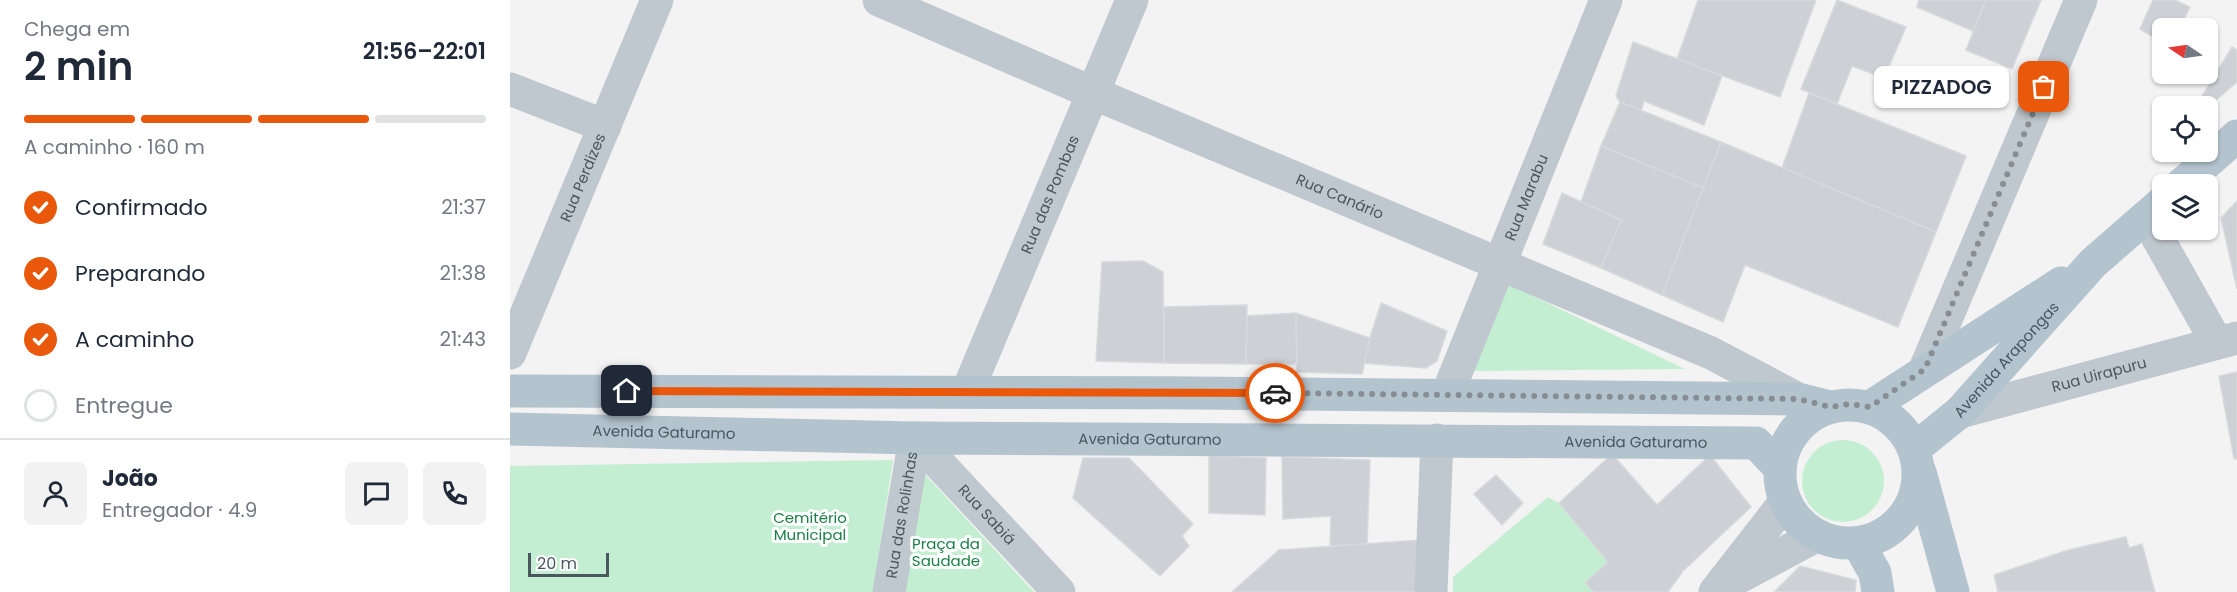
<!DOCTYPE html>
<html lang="pt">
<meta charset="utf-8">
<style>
:root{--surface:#fff;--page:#f2f2f3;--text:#1f2937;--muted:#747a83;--line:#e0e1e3;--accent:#ea580c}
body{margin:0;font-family:Poppins,sans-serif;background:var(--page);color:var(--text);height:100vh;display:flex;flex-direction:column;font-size:22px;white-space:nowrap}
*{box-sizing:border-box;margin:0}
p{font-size:20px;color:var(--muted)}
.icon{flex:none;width:33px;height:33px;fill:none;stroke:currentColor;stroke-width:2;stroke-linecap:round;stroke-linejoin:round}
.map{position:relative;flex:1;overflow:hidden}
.side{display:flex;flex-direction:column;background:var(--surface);width:510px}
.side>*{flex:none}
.needle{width:39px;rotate:283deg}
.fabs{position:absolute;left:1642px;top:18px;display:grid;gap:12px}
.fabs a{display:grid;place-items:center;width:66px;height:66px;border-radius:9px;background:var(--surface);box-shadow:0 2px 4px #0004;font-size:30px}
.scale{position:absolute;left:18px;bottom:15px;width:81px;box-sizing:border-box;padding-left:6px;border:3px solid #4b575f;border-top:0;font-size:16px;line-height:21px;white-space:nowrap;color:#4b575f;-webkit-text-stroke:4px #fff;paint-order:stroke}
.pin{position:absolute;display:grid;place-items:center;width:51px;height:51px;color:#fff;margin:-26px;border-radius:12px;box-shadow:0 3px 9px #0006}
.courier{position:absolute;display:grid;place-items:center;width:60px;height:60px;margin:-30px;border:4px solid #ea580c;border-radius:50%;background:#fff;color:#222;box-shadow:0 2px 8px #0007}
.bubble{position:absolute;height:42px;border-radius:9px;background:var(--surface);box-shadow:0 2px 4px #0004;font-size:20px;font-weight:600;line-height:42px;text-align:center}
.overview em{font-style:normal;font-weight:600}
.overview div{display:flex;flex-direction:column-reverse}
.overview{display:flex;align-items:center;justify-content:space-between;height:102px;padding:0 24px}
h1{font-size:39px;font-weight:600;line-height:45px}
.bar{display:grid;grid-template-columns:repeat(4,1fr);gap:9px 6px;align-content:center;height:72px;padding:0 24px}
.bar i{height:8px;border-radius:4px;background:var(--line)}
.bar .on{background:var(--accent)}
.bar p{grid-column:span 4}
.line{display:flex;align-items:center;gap:15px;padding:0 24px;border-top:2px solid var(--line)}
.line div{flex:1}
.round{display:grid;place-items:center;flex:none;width:63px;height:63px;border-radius:9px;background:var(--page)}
ol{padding:0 24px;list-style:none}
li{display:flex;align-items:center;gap:18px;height:66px}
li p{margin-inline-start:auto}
li .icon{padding:6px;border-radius:50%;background:var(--accent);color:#fff;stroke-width:4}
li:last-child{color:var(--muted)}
li i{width:33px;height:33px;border:3px solid var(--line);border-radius:50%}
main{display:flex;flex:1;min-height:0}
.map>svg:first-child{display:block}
.green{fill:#c4eed1}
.building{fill:#cdd0d4;stroke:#d7d9dd;stroke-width:1.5}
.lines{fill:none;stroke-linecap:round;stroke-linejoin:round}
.minor{stroke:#bfc8ce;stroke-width:33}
.major{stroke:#b4c4cf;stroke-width:33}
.done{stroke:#868e93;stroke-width:6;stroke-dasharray:0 10.8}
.route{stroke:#ea580c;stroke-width:8}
.labels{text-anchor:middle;stroke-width:6;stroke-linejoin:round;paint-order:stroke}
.street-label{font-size:15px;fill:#4b575f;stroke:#fff}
.park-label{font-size:15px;fill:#1c8046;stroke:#fff}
</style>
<main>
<section class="side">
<div class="overview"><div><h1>2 min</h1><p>Chega em</p></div><em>21:56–22:01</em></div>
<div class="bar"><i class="on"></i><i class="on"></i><i class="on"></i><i></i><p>A caminho · 160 m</p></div>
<ol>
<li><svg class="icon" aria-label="check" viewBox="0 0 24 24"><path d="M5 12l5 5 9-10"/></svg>Confirmado<p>21:37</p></li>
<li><svg class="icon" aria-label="check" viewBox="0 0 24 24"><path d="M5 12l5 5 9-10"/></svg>Preparando<p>21:38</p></li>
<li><svg class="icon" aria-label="check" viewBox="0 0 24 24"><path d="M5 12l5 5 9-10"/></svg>A caminho<p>21:43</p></li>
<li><i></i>Entregue</li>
</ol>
<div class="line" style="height:108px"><a class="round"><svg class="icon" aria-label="person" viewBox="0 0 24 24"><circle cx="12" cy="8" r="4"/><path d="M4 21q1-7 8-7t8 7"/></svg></a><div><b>João</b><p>Entregador · 4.9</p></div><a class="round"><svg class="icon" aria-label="chat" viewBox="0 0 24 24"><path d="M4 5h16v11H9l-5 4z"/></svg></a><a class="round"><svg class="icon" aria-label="phone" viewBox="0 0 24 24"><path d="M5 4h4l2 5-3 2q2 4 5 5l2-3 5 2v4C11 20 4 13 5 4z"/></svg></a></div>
</section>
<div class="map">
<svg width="1727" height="592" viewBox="0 0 1727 592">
<rect width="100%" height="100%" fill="#f4f3f3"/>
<g class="green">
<path d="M996,283L1175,369L964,371Z"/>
<circle cx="1333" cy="481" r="41"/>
<path d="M383,460L363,592H0V466Z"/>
<path d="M411,470L524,592H391Z"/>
<path d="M1038,497L1049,503L1098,562L1075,583L1084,592H943V577Z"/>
</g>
<g class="building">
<path d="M1188,0H1306L1270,97L1167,59Z"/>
<path d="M1327,0L1396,27L1374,78L1342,66L1327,104L1291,89Z"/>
<path d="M1409,0H1476L1463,31L1407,7Z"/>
<path d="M1476,0H1531L1502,69L1456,50Z"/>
<path d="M1643,0H1665L1680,7L1670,28H1653V43L1630,29Z"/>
<path d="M1123,42L1212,76L1194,125L1134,101L1131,111L1110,102L1106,96Z"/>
<path d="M1722,47L1727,50V82L1698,107L1686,106Z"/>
<path d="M1299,93L1456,156L1426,232L1272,168Z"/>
<path d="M1110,102L1211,142L1193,188L1091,146Z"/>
<path d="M1211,142L1426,232L1388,327L1235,265L1213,322L1152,295Z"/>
<path d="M1091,146L1193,188L1152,295L1091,268L1111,220L1071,202Z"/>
<path d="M1052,193L1111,220L1091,268L1033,244Z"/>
<path d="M1727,201V289L1711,218Z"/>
<path d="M633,261L653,272L654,363L586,361L592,262Z"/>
<path d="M871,303L937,331L927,361L916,368L852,363Z"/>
<path d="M737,305L736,364L654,363V307Z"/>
<path d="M786,313L787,364H736L737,316Z"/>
<path d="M786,313L860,338L852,374L787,372Z"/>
<path d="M1727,372V459H1724L1709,376Z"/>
<path d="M1102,454L1147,505L1200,455L1241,507L1173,571L1158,592H1084L1075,583L1098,562L1049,503Z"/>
<path d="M699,456L756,458L755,515L699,513Z"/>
<path d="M772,457L860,460L857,544L820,546L821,516L773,519Z"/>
<path d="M573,458H619L683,524L672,536L679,546L650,576L563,498Z"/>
<path d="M986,475L1013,503L992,525L964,494Z"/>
<path d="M1616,537L1619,548L1632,544L1645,592H1488L1484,575L1558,550Z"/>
<path d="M910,540L908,592H722L769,550Z"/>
<path d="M1290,566L1346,580L1345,592H1264Z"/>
</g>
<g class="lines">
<g class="minor">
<path id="s1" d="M369,0L583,93L1201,353L1288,399"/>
<path d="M0,89L95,126"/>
<path d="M1636,217L1707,343"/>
<path id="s2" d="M0,353L147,0"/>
<path d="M1415,369L1571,0"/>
<path id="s3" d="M458,390L622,0"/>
<path id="s4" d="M937,395L1096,0"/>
<path id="s5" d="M1450,412L1727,338"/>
<path id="s6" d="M405,438L549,592"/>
<path d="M1220,582L1306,536"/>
<path id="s7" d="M379,592L405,438"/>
<path d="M921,592L927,440"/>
<path d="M1205,592L1275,502"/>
</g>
<g class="major">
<path d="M1672,184L1727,136"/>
<path d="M0,391C429,390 859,394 1288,399L1320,407"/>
<circle cx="1339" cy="474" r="69"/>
<path d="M1360,407L1551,283"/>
<path id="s8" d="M0,429L405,438L1246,443L1270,468"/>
<path id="s9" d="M1404,449L1450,412L1583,263L1653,202"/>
<path d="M1410,472L1443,592"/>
<path d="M1348,543L1365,573L1368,592"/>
</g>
</g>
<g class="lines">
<path class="done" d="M765,393L1288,399L1320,407L1340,404L1360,407L1415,369L1534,87"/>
<path class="route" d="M117,391L765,393"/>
</g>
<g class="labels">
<g class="street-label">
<text dy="5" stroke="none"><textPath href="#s2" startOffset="190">Rua Perdizes</textPath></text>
<text dy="5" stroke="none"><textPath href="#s3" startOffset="212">Rua das Pombas</textPath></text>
<text dy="5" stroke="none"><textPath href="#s1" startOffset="501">Rua Canário</textPath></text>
<text dy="5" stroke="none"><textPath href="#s4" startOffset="213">Rua Marabu</textPath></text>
<text dy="5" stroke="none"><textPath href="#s9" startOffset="129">Avenida Arapongas</textPath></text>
<text dy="5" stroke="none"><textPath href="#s5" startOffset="144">Rua Uirapuru</textPath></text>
<text dy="5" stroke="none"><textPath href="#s8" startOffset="154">Avenida Gaturamo</textPath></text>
<text dy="5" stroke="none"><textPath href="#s8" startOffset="640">Avenida Gaturamo</textPath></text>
<text dy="5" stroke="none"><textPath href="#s8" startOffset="1126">Avenida Gaturamo</textPath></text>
<text dy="5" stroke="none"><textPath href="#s7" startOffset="78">Rua das Rolinhas</textPath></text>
<text dy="5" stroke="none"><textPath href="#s6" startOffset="105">Rua Sabiá</textPath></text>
</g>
<g class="park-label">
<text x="300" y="523">Cemitério<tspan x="300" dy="17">Municipal</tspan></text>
<text x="436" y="549">Praça da<tspan x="436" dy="17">Saudade</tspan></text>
</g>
</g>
</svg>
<div class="fabs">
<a><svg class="needle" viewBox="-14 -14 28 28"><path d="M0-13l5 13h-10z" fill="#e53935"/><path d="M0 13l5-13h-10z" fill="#747a83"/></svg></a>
<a><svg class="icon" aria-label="locate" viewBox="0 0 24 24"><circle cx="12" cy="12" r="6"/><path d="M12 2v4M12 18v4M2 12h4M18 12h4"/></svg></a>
<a><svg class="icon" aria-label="layers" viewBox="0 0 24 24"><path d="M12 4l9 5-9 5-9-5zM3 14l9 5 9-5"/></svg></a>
</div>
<div class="scale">20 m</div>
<div class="pin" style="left:1534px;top:87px;background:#ea580c"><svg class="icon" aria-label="bag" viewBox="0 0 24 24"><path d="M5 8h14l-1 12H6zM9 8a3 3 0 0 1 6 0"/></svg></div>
<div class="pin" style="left:117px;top:391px;background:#1f2937"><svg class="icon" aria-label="home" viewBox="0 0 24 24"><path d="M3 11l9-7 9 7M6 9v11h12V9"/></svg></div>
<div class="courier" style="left:765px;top:393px"><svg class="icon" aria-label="car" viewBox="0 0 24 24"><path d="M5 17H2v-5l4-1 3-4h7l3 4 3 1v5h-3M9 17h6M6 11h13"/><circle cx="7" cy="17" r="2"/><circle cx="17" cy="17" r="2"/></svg></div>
<div class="bubble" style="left:1364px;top:66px;width:135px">PIZZADOG</div>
</div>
</main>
